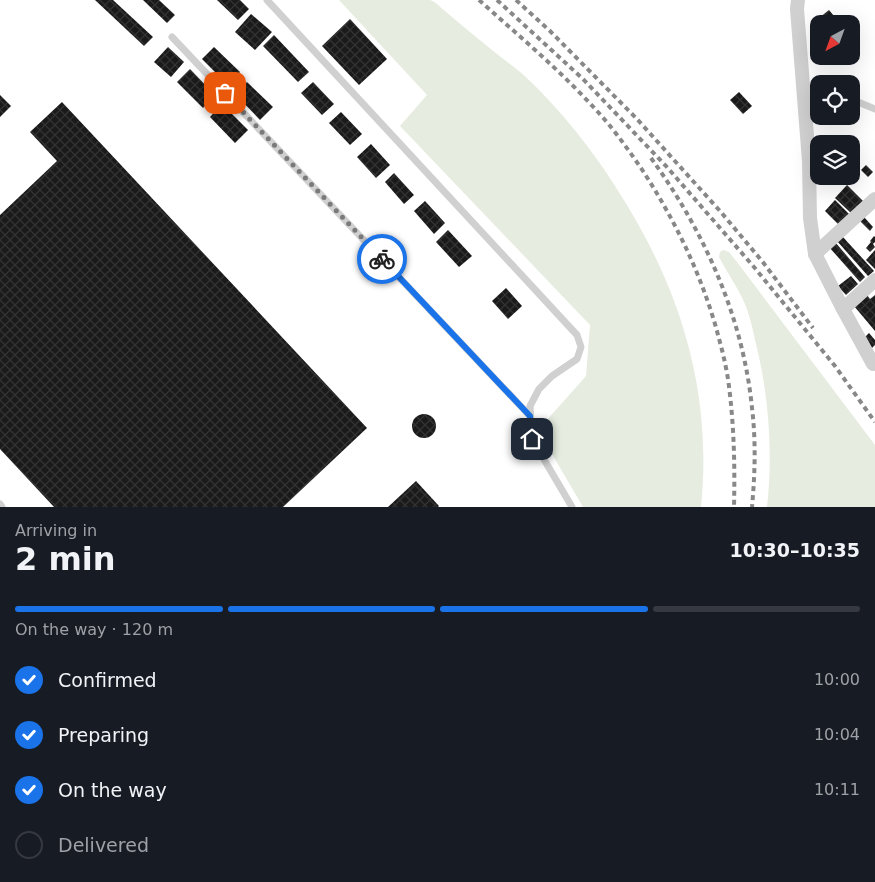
<!DOCTYPE html>
<meta charset="utf-8">
<style>
:root{--surface:#171b24;--page:#20242c;--text:#f1f3f6;--muted:#9ea1a6;--line:#363941;--accent:#1a73e8}
body{margin:0;font-family:"DejaVu Sans",sans-serif;background:var(--page);color:var(--text);height:100vh;display:flex;flex-direction:column;font-size:19px;white-space:nowrap}
*{box-sizing:border-box;margin:0}
p{font-size:16px;color:var(--muted)}
.icon{flex:none;width:28px;height:28px;fill:none;stroke:currentColor;stroke-width:2;stroke-linecap:round;stroke-linejoin:round}
.map{position:relative;height:507px;overflow:hidden}
.panel{display:flex;flex-direction:column;background:var(--surface);flex:1}
.panel>*{flex:none}
.needle{width:32px;rotate:221deg}
.controls{position:absolute;left:810px;top:15px;display:grid;gap:10px}
.controls a{display:grid;place-items:center;width:50px;height:50px;border-radius:10px;background:var(--surface);box-shadow:0 5px 20px #0002;font-size:25px}
.pin{position:absolute;display:grid;place-items:center;width:42px;height:42px;color:#fff;margin:-21px;border-radius:10px;box-shadow:0 2px 8px #0006}
.courier{position:absolute;display:grid;place-items:center;width:50px;height:50px;margin:-25px;border:4px solid #1a73e8;border-radius:50%;background:#fff;color:#222;box-shadow:0 1px 6px #0007}
.headline em{font-style:normal;font-weight:700}
.headline div{display:flex;flex-direction:column-reverse}
.headline{display:flex;align-items:center;justify-content:space-between;height:85px;padding:0 15px}
h1{font-size:32px;font-weight:700;line-height:38px}
.bar{display:grid;grid-template-columns:repeat(4,1fr);gap:8px 5px;align-content:center;height:60px;padding:0 15px}
.bar i{height:6px;border-radius:4px;background:var(--line)}
.bar .active{background:var(--accent)}
.bar p{grid-column:span 4}
ol{padding:0 15px;list-style:none}
li{display:flex;align-items:center;gap:15px;height:55px}
li p{margin-inline-start:auto}
li .icon{padding:5px;border-radius:50%;background:var(--accent);color:#fff;stroke-width:4}
li:last-child{color:var(--muted)}
li i{width:28px;height:28px;border:2px solid var(--line);border-radius:50%}
.map>svg:first-child{display:block}
.green{fill:#e6ecdf}
.building{fill:url(#building-cross-hatch)}
.lines{fill:none;stroke-linecap:round;stroke-linejoin:round}
.lane{stroke:#d0d0d0;stroke-width:7}
.street{stroke:#d0d0d0;stroke-width:14}
.rail{stroke:#888;stroke-width:4;stroke-dasharray:5 4;stroke-linecap:butt}
.done{stroke:#7a7a7a;stroke-width:5;stroke-dasharray:0 9}
.route{stroke:#1a73e8;stroke-width:6}
</style>
<div class="map">
<svg width="875" height="507" viewBox="0 0 875 507">
<defs>
<pattern id="building-cross-hatch" width="8" height="8" patternUnits="userSpaceOnUse" patternTransform="scale(1.25)"><rect width="8" height="8" fill="#1a1a1a"/><path d="M0 0l8 8M0 8l8-8" fill="none" stroke="#333"/></pattern>
</defs>
<rect width="100%" height="100%" fill="#fff"/>
<g class="green">
<path d="M339,0C362,0 385,0 407,0C413,0 425,0 430,0C435,1 441,8 445,11C460,24 476,37 492,50C504,60 518,69 530,81C562,112 591,148 615,186C679,284 713,389 701,507H583L538,430L586,376L590,325L400,126L427,95Z"/>
<path d="M723,250L729,252L737,262L875,445V507H767C773,453 769,397 756,344C753,331 750,316 745,304C738,288 727,272 719,257L720,252Z"/>
</g>
<g class="building">
<path d="M95,0H113L153,37L144,46Z"/>
<path d="M143,0H159L175,15L167,23Z"/>
<path d="M217,0H240L249,9L238,20Z"/>
<path d="M829,10L839,22L837,24H823L819,18Z"/>
<path d="M251,14L272,32L255,50L235,32Z"/>
<path d="M350,19L387,59L359,85L322,46Z"/>
<path d="M274,35L309,72L298,82L263,46Z"/>
<path d="M168,47L184,62L171,77L154,62Z"/>
<path d="M214,47L240,72L228,85L202,59Z"/>
<path d="M190,69L215,95L203,108L177,82Z"/>
<path d="M247,82L273,107L260,120L235,94Z"/>
<path d="M313,82L334,104L322,115L301,93Z"/>
<path d="M739,92L752,106L743,114L730,100Z"/>
<path d="M0,95L11,106L0,117Z"/>
<path d="M62,102L367,428L283,507H54L0,449V215L57,161L30,132Z"/>
<path d="M222,104L248,130L235,143L210,117Z"/>
<path d="M341,112L362,134L350,145L329,123Z"/>
<path d="M371,144L390,165L376,178L357,157Z"/>
<path d="M866,165L873,172L868,177L861,170Z"/>
<path d="M394,173L414,195L404,204L385,182Z"/>
<path d="M847,185L864,202L852,214L835,198Z"/>
<path d="M835,200L850,215L840,226L825,211Z"/>
<path d="M425,201L445,223L434,234L414,211Z"/>
<path d="M864,217L873,227L870,231L860,221Z"/>
<path d="M448,230L472,256L459,267L436,242Z"/>
<path d="M842,236L874,271L868,276L837,241Z"/>
<path d="M874,236L875,237V242L873,244L875,247L870,252L866,248L871,242L870,241Z"/>
<path d="M835,242L865,277L860,282L829,247Z"/>
<path d="M875,250V269L866,260Z"/>
<path d="M851,276L858,284L846,295L838,286Z"/>
<path d="M506,288L522,306L508,319L492,301Z"/>
<path d="M867,295L870,299L875,295V331L854,306Z"/>
<path d="M869,333L875,340V345L872,348L863,339Z"/>
<circle cx="424" cy="426" r="12"/>
<path d="M416,481L439,506L438,507H388Z"/>
</g>
<g class="lines">
<g class="lane">
<path d="M267,0L577,335L581,347L577,359L552,376L539,389L530,406L532,439L572,507"/>
<path d="M172,37L530,416"/>
<path d="M804,96L819,98"/>
<path d="M851,101L858,102L875,109"/>
<path d="M0,504L2,507"/>
</g>
<g class="street">
<path d="M798,0L797,9L809,161L810,218L815,254L843,309L873,364L875,362"/>
<path d="M815,254L875,199"/>
<path d="M843,309L875,280"/>
</g>
<g class="rail">
<path d="M479,0C519,36 561,71 597,111C613,128 627,148 641,168C673,217 698,267 715,324C720,342 725,360 728,379C734,422 735,464 734,507"/>
<path d="M497,0L583,79L666,166L754,267L835,366L875,422"/>
<path d="M516,0L550,31L637,119L720,211L762,261L813,328"/>
<path d="M651,158C704,231 743,317 752,408C756,441 755,474 752,507"/>
</g>
</g>
<g class="lines">
<path class="done" d="M225,93L382,259"/>
<path class="route" d="M382,259L530,416L532,439"/>
</g>
</svg>
<div class="controls">
<a><svg class="needle" viewBox="-14 -14 28 28"><path d="M0-13l5 13h-10z" fill="#e53935"/><path d="M0 13l5-13h-10z" fill="#9ea1a6"/></svg></a>
<a><svg class="icon" aria-label="locate" viewBox="0 0 24 24"><circle cx="12" cy="12" r="6"/><path d="M12 2v4M12 18v4M2 12h4M18 12h4"/></svg></a>
<a><svg class="icon" aria-label="layers" viewBox="0 0 24 24"><path d="M12 4l9 5-9 5-9-5zM3 14l9 5 9-5"/></svg></a>
</div>
<div class="pin" style="left:225px;top:93px;background:#ea580c"><svg class="icon" aria-label="bag" viewBox="0 0 24 24"><path d="M5 8h14l-1 12H6zM9 8a3 3 0 0 1 6 0"/></svg></div>
<div class="pin" style="left:532px;top:439px;background:#1f2937"><svg class="icon" aria-label="home" viewBox="0 0 24 24"><path d="M3 11l9-7 9 7M6 9v11h12V9"/></svg></div>
<div class="courier" style="left:382px;top:259px"><svg class="icon" aria-label="bike" viewBox="0 0 24 24"><circle cx="6" cy="16" r="4"/><circle cx="18" cy="16" r="4"/><path d="M6 16l4-8h5l3 8M10 8l3 8H6M13 5h3"/></svg></div>
</div>
<section class="panel">
<div class="headline"><div><h1>2 min</h1><p>Arriving in</p></div><em>10:30–10:35</em></div>
<div class="bar"><i class="active"></i><i class="active"></i><i class="active"></i><i></i><p>On the way · 120 m</p></div>
<ol>
<li><svg class="icon" aria-label="check" viewBox="0 0 24 24"><path d="M5 12l5 5 9-10"/></svg>Confirmed<p>10:00</p></li>
<li><svg class="icon" aria-label="check" viewBox="0 0 24 24"><path d="M5 12l5 5 9-10"/></svg>Preparing<p>10:04</p></li>
<li><svg class="icon" aria-label="check" viewBox="0 0 24 24"><path d="M5 12l5 5 9-10"/></svg>On the way<p>10:11</p></li>
<li><i></i>Delivered</li>
</ol>
</section>
